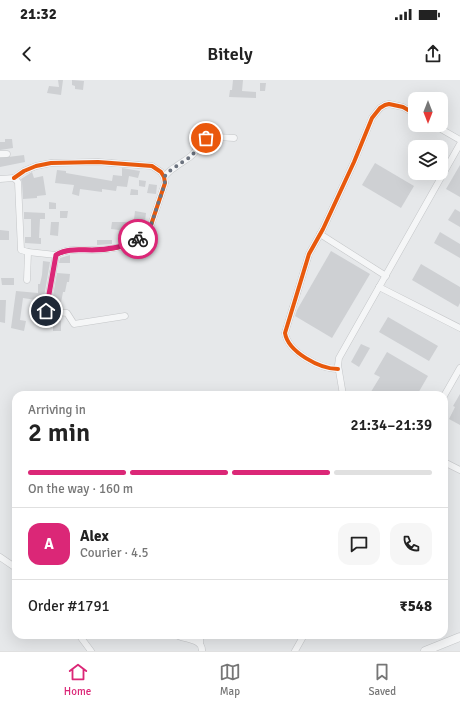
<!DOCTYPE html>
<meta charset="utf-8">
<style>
:root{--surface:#fff;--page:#f6f6f6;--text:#222;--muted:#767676;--line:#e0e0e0;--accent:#db2777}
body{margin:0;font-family:Signika,sans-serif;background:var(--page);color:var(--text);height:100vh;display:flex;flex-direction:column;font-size:15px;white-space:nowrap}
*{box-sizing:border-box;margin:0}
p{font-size:13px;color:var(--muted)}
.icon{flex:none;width:22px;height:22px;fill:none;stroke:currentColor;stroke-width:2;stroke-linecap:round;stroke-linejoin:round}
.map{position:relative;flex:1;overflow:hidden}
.details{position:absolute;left:12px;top:311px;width:436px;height:248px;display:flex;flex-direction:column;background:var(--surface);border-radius:12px;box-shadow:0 4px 16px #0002}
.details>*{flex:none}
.needle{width:26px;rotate:180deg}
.tools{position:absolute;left:408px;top:12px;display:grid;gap:8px}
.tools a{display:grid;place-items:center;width:40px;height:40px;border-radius:8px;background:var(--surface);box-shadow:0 4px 16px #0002;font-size:20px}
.pin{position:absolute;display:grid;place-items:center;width:34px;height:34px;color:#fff;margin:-17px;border:2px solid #fff;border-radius:50%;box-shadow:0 1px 4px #0007}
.courier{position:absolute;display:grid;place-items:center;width:40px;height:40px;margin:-20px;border:3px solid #db2777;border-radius:50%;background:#fff;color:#222;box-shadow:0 1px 5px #0007}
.headline em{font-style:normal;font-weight:600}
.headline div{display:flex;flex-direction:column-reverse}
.headline{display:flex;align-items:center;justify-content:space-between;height:68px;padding:0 16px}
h1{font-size:26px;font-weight:600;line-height:30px}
.bar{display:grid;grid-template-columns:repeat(4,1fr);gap:6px 4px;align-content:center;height:48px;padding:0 16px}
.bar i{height:5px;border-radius:3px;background:var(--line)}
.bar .on{background:var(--accent)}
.bar p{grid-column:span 4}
.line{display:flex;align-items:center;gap:10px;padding:0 16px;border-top:1px solid var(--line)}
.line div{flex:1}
.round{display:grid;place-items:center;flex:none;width:42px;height:42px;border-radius:12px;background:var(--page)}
.status{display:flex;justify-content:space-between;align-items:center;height:28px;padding:0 20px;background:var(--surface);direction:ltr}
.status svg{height:11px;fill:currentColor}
header{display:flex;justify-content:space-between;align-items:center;height:52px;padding:0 16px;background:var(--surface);font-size:18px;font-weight:600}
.dock{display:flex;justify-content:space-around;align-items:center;height:56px;border-top:1px solid var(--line);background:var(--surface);font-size:11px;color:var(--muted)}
.dock a{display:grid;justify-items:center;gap:2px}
.dock .on{color:var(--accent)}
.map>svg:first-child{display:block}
.building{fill:#ced0d3}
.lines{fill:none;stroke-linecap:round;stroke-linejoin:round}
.minor-casing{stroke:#c4c6c8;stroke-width:7}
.tertiary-casing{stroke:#c4c6c8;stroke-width:9}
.minor{stroke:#f5f6f7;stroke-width:6}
.tertiary{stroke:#f5f6f7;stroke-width:8}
.cycleway-casing{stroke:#f4f6f9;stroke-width:6}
.cycleway{stroke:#e8590c;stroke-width:4}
.done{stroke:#6c737f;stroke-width:4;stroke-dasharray:0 7.2}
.route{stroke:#db2777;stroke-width:5}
</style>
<div class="status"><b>21:32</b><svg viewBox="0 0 49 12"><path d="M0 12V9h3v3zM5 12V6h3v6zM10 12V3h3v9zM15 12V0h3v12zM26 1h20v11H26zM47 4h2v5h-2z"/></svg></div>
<header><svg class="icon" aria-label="back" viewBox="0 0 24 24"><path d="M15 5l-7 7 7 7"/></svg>Bitely<svg class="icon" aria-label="share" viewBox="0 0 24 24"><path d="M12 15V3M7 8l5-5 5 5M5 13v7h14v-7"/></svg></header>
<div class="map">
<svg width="460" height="571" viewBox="0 0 460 571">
<rect width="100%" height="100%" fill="#e6e8ea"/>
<g class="building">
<path d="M58,0H63L61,15L47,13L49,6L59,7Z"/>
<path d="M72,0L84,1L83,10L75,9V6L72,5Z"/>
<path d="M233,0H243L242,11L256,12V18L229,17L230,10H232Z"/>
<path d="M260,3H266L265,11H260Z"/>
<path d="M5,59H12L13,68L0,70V62H5Z"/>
<path d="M24,75L25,82L0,87V78Z"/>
<path d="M375,83L414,106L401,128L362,105Z"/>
<path d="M460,85V117L446,109Z"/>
<path d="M122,88L140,91L138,98L129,96L127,107L117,106L116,111L102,109V112L80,109L79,116L72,114L74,105L55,103L57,90L66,91V93L112,101L113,95L122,96Z"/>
<path d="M32,92L34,98L43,96L46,115L37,116V118L23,119L22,102L21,99Z"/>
<path d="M139,100L146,101L145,107L139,106Z"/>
<path d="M149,104L157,105L156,114L147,113Z"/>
<path d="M131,109L138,110V115H130Z"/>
<path d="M49,122L56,123V129H49Z"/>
<path d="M455,129L460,132V147L448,140Z"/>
<path d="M60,131H68L67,138H60Z"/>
<path d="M135,131L146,133L145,141L134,139Z"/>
<path d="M24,132L45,133V139H40L39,158H41V164L25,163V157H31V139H24Z"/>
<path d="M51,142H59L58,156L50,155Z"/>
<path d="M112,142H126L125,157L118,156L119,150L111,149Z"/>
<path d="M0,150L9,151V160H0Z"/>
<path d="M440,152L460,164V178L434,163Z"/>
<path d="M97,160H112V164L97,165Z"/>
<path d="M331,171L370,194L332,258L295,236L297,230Z"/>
<path d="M70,175V183H59L60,178Z"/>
<path d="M43,181L50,182L43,223L35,222L36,220L23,218L20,240L26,241L24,251L11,248L16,211L38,213V204H40L42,195Z"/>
<path d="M421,184L460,207V223L458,227L412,200Z"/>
<path d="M57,193L70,194L69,202H67L65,212H63L60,228L51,227Z"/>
<path d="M1,198H14V205H2Z"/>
<path d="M0,220H6L5,243L0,242Z"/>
<path d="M33,233L53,236L52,244L33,243Z"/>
<path d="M388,237L438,266L429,281L379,252Z"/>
<path d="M53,240L61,241V251H53Z"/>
<path d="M361,264L370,268L359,287L351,282Z"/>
<path d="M387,272L428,296L417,315H369L380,297L374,294Z"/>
<path d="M460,314V345L449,339L455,327L453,326Z"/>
</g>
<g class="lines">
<defs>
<g id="minor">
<path d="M434,45L460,60"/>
<path d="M0,74H7"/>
<path d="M164,97C167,94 170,90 174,88C188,77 193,79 201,61C211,56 223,57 234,58"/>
<path d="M14,98L24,91L36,86L51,83L98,82L152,86L161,92L164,97L165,103L150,148C139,166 111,170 92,170C78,170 67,168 56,175"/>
<path d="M0,99L14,98L18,102L21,170L28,172L56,175L46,231L67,233L74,244L125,236"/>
<path d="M320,154L386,196"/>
<path d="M27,200L28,172"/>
<path d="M379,207L460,248"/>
<path d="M338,289C320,289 288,272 285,253L309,174L323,149L354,82L372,38L380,28L385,25L389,24L403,27L415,34"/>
<path d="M343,315L338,285L339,278L460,64"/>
<path d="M444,316L460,288"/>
<path d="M444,382L460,390"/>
<path d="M0,477L16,488"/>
<path d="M79,555L91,571"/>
<path d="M176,555C186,560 203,559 202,571"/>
<path d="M200,563V555"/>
<path d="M295,571L304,555"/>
</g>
<path id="tertiary" d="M425,571L460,557"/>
</defs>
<use href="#minor" class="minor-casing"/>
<use href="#tertiary" class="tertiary-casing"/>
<use href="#minor" class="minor"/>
<use href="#tertiary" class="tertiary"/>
<defs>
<g id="cycleway">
<path d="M14,98L24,91L36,86L51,83L98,82L152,86L161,92L164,97L165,103L150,148C139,166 111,170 92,170C78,170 67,168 56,175"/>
<path d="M338,289C320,289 288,272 285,253L309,174L323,149L354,82L372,38L380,28L385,25L389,24L403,27L415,34"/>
</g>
</defs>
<use href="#cycleway" class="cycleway-casing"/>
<use href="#cycleway" class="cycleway"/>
</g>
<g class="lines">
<path class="done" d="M138,159L147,153L150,148L165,103L164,97C167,94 170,90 174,88C188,77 193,79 201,61L206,58"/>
<path class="route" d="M46,231L56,175C67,168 79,170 92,170C106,170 126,167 138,159"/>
</g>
</svg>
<div class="tools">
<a><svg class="needle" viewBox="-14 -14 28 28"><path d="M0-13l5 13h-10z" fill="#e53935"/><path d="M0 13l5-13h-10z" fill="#767676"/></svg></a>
<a><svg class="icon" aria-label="layers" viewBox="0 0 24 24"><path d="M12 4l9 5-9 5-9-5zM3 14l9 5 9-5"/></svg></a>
</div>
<div class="pin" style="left:206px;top:58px;background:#ea580c"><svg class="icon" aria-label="bag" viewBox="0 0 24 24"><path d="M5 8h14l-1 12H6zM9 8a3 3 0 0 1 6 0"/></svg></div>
<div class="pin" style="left:46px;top:231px;background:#1f2937"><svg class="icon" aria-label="home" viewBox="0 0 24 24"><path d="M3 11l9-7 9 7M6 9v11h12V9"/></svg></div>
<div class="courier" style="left:138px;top:159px"><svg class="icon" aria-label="bike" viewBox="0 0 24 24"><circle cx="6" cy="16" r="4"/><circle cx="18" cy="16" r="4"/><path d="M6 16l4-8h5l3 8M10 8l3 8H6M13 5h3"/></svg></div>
<section class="details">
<div class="headline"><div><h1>2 min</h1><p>Arriving in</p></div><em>21:34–21:39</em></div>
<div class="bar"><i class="on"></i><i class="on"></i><i class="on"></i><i></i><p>On the way · 160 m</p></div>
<div class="line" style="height:72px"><b class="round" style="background:var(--accent);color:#fff">A</b><div><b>Alex</b><p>Courier · 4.5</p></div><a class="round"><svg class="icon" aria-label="chat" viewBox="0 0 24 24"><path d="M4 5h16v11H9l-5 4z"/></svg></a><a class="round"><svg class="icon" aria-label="phone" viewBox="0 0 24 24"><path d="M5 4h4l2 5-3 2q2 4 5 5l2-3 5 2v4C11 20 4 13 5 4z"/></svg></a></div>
<div class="line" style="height:52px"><div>Order #1791</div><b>₹548</b></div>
</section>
</div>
<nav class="dock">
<a class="on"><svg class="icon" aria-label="home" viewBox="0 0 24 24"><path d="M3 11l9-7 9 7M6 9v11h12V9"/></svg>Home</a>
<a><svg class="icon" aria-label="map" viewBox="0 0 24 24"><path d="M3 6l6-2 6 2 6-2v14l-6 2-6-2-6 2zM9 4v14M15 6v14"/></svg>Map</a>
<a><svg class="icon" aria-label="saved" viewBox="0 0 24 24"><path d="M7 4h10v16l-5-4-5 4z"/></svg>Saved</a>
</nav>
